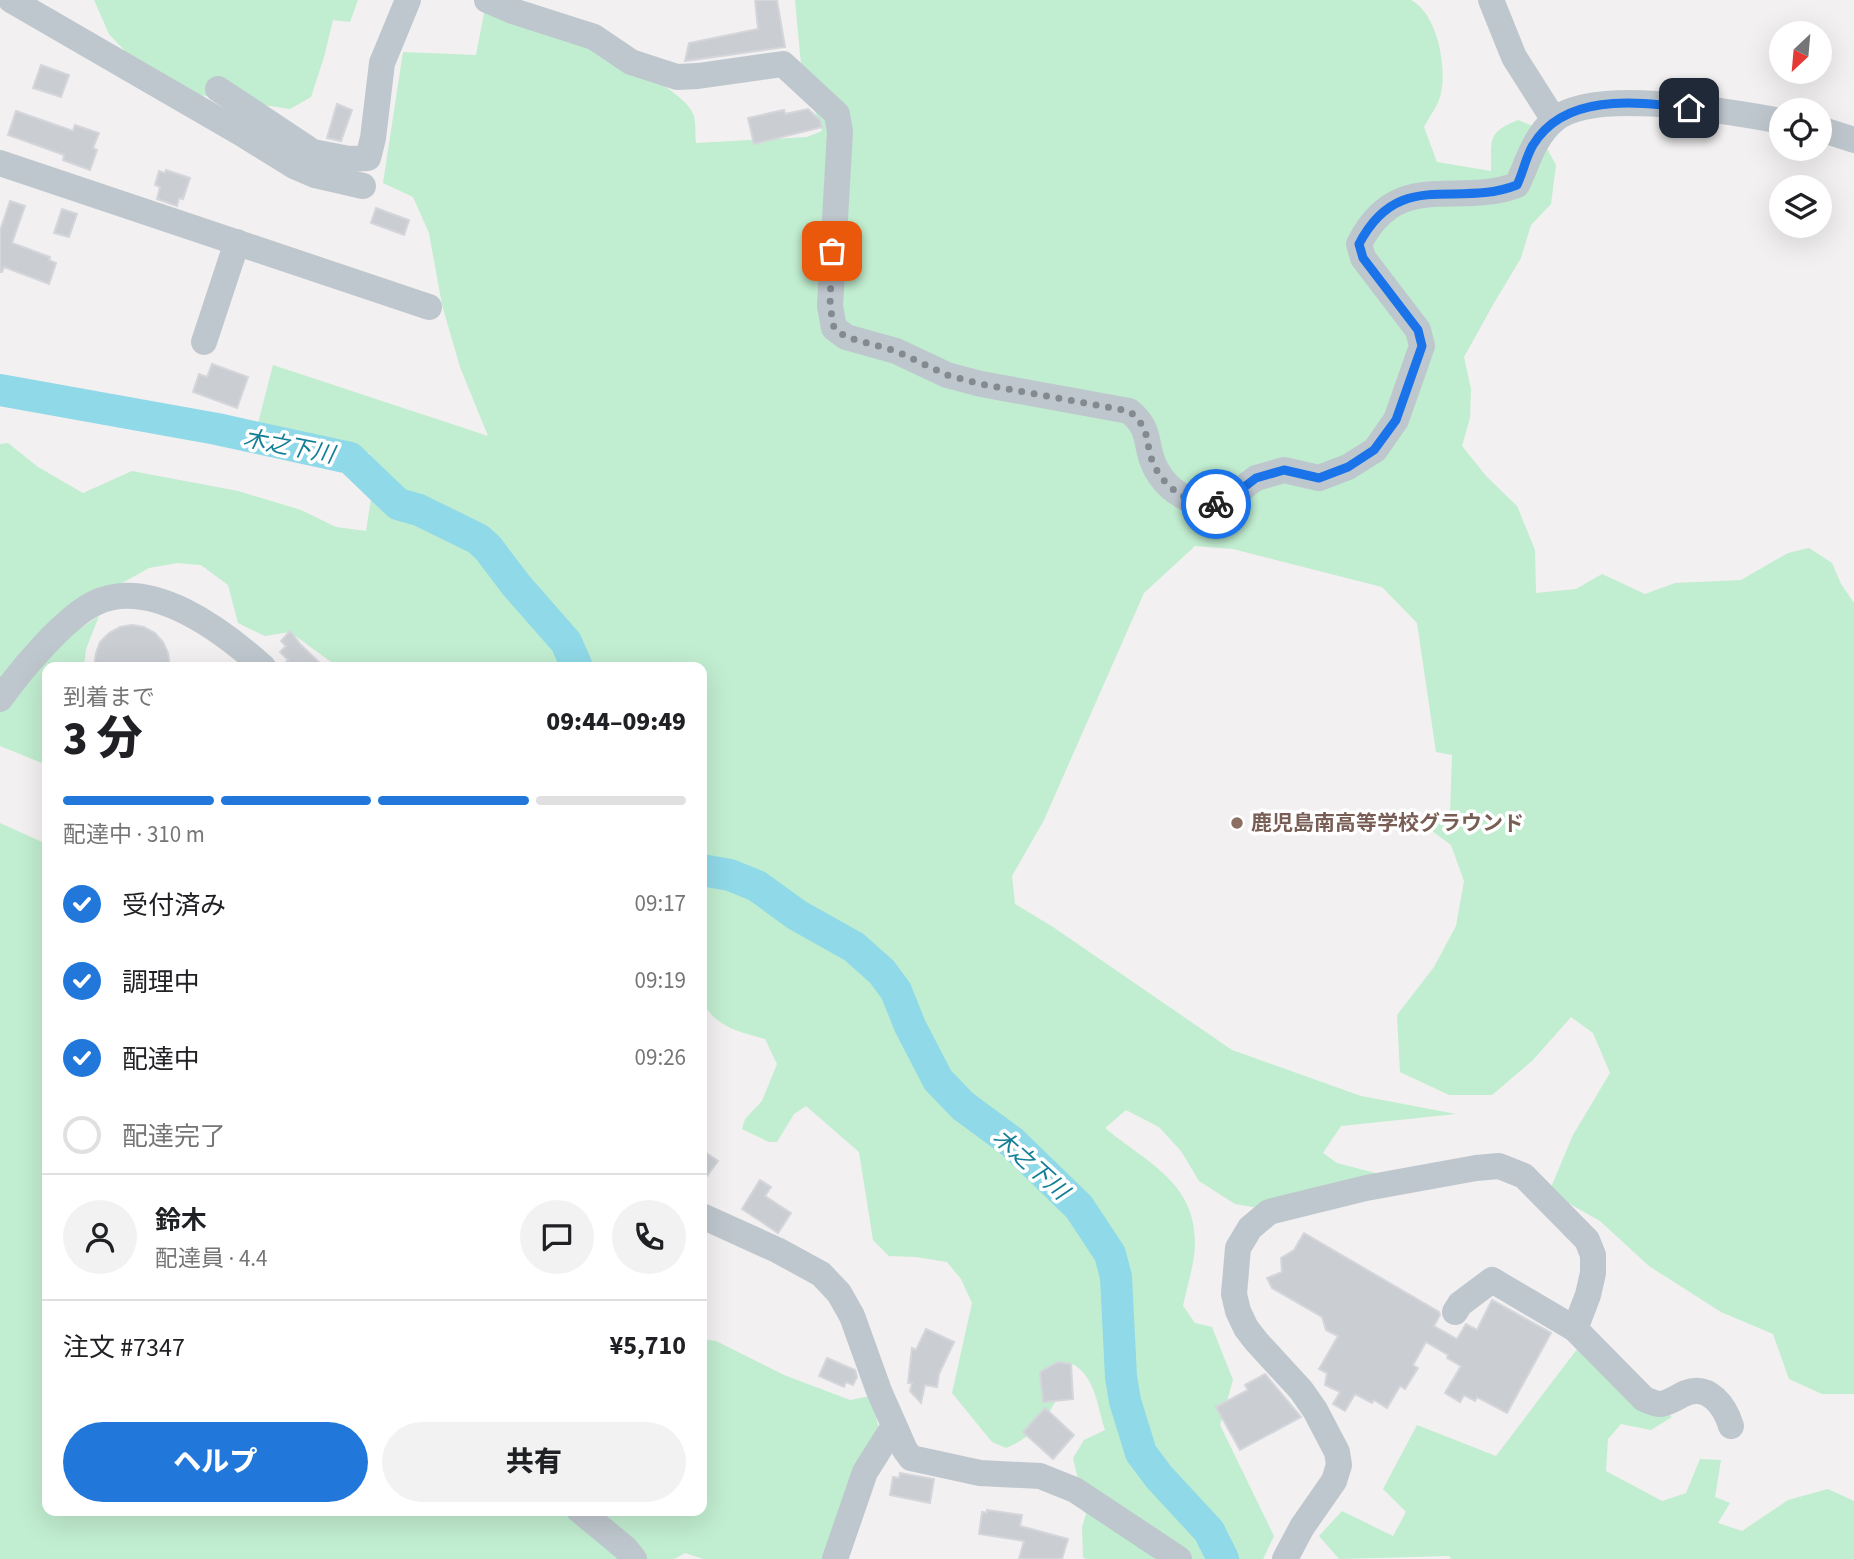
<!DOCTYPE html>
<html lang="ja">
<meta charset="utf-8">
<style>
:root{--surface:#fff;--page:#f2f2f2;--text:#202124;--muted:#757577;--line:#e0e0e0;--accent:#2278da}
body{margin:0;font-family:"Source Sans 3","Noto Sans JP",sans-serif;background:var(--page);color:var(--text);height:100vh;display:flex;flex-direction:column;font-size:26px;white-space:nowrap}
*{box-sizing:border-box;margin:0}
p{font-size:23px;color:var(--muted)}
.icon{flex:none;width:38px;height:38px;fill:none;stroke:currentColor;stroke-width:2;stroke-linecap:round;stroke-linejoin:round}
.map{position:relative;flex:1;overflow:hidden}
.side{position:absolute;left:42px;top:662px;width:665px;height:854px;display:flex;flex-direction:column;background:var(--surface);border-radius:14px;box-shadow:0 7px 28px #0002}
.side>*{flex:none}
.needle{width:46px;rotate:206deg}
.tools{position:absolute;left:1769px;top:21px;display:grid;gap:14px}
.tools a{display:grid;place-items:center;width:63px;height:63px;border-radius:50%;background:var(--surface);box-shadow:0 7px 28px #0002;font-size:35px}
.pin{position:absolute;display:grid;place-items:center;width:60px;height:60px;color:#fff;margin:-30px;border-radius:14px;box-shadow:0 4px 10px #0006}
.courier{position:absolute;display:grid;place-items:center;width:70px;height:70px;margin:-35px;border:5px solid #1a73e8;border-radius:50%;background:#fff;color:#222;box-shadow:0 2px 9px #0007}
.overview em{font-style:normal;font-weight:800}
.overview div{display:flex;flex-direction:column-reverse}
.overview{display:flex;align-items:center;justify-content:space-between;height:119px;padding:0 21px}
h1{font-size:46px;font-weight:800;line-height:52px}
.bar{display:grid;grid-template-columns:repeat(4,1fr);gap:10px 7px;align-content:center;height:84px;padding:0 21px}
.bar i{height:9px;border-radius:5px;background:var(--line)}
.bar .active{background:var(--accent)}
.bar p{grid-column:span 4}
.line{display:flex;align-items:center;gap:18px;padding:0 21px;border-top:2px solid var(--line)}
.line div{flex:1}
.round{display:grid;place-items:center;flex:none;width:74px;height:74px;border-radius:37px;background:var(--page)}
ol{padding:0 21px;list-style:none}
li{display:flex;align-items:center;gap:21px;height:77px}
li p{margin-inline-start:auto}
li .icon{padding:7px;border-radius:50%;background:var(--accent);color:#fff;stroke-width:4}
li:last-child{color:var(--muted)}
li i{width:38px;height:38px;border:4px solid var(--line);border-radius:50%}
.button{display:flex;gap:14px;margin-top:auto;padding:14px 21px}
.button a{flex:1;height:80px;border-radius:42px;background:var(--accent);color:#fff;font-size:28px;font-weight:800;line-height:80px;text-align:center}
.button a+a{background:var(--page);color:var(--text)}
.map>svg:first-child{display:block}
.green{fill:#c1edd0}
.lines{fill:none;stroke-linecap:round;stroke-linejoin:round}
.river{stroke:#90d9e8;stroke-width:32}
.building{fill:#cacdd2;stroke:#d4d6db;stroke-width:2}
.minor{stroke:#bfc7ce;stroke-width:26}
.done{stroke:#848b90;stroke-width:7;stroke-dasharray:0 12.6}
.route{stroke:#1a73e8;stroke-width:9}
.education-dot{fill:#8d6e63;stroke:#fff;stroke-width:2.5}
.labels{text-anchor:middle;stroke-width:7;stroke-linejoin:round;paint-order:stroke}
.education-label{font-size:21px;font-weight:bold;fill:#785e54;stroke:#fff;text-anchor:start}
.water-label{font-size:23px;font-style:italic;fill:#137f96;stroke:#fff}
</style>
<div class="map">
<svg width="1854" height="1559" viewBox="0 0 1854 1559">
<rect width="100%" height="100%" fill="#f2f0f0"/>
<g class="green">
<path d="M94,0H358L350,22L333,20L324,57L311,97L290,109L200,95L137,64L109,34Z"/>
<path d="M795,0H1411C1438,14 1448,70 1440,97C1437,107 1429,117 1424,127L1437,162L1491,171C1492,139 1486,133 1518,120L1535,127L1556,165L1551,204L1531,225L1521,258L1494,303L1464,357L1471,389L1470,418L1462,446L1487,477L1517,506L1535,550L1536,593L1576,589L1602,574L1645,594L1675,583L1741,580L1788,553L1809,548L1832,563L1841,584L1854,603V1394H1822L1789,1379L1773,1334L1721,1312L1649,1266L1600,1221L1549,1192L1573,1135L1610,1073L1593,1033L1571,1017L1533,1060L1492,1095H1449L1400,1072L1397,1015L1434,967L1456,926L1464,881L1451,845L1424,825L1450,815L1452,755L1436,752L1417,623L1382,587L1233,549L1195,546L1144,593L1044,820L1012,876L1015,904L1053,927L1232,1050L1361,1096L1456,1114L1341,1126L1323,1153L1337,1163L1379,1174L1264,1209L1235,1204L1199,1181L1181,1151L1159,1127L1126,1110L1105,1128C1144,1161 1195,1181 1195,1242C1195,1263 1187,1286 1183,1306L1195,1323L1212,1327L1233,1380L1220,1425L1274,1536L1263,1559H1086L1083,1557L1082,1527L1086,1514L1073,1458L1084,1440L1105,1430C1097,1406 1096,1378 1073,1364C1058,1399 1044,1433 1006,1448L992,1442L952,1393L972,1303L961,1279L947,1262L916,1257L889,1256L873,1240L859,1152L806,1106L794,1114L777,1142H769L742,1129L745,1119L762,1101L777,1064L765,1039C738,1031 716,1028 702,1001V667H338L290,632L265,636L238,623L228,585L201,565L177,563L149,568L115,587L0,690V444L8,443L38,467L83,493L132,471L238,491L301,510L336,527L366,531L374,480L362,471L370,453L256,431L273,365L488,436L460,367L442,305L429,233L413,197L383,183L403,52L476,55L485,8C526,24 681,76 694,116C696,124 695,135 696,143L807,137L822,131L802,75Z"/>
<path d="M99,616L86,649L84,667H47V765L0,746V713L24,682L72,634Z"/>
<path d="M0,823L42,842L47,837V1510H702V1339L716,1341L784,1375L850,1400L871,1396L879,1429L828,1559H703L685,1553L674,1559H0Z"/>
<path d="M1581,1344L1623,1372L1672,1417L1651,1430L1621,1424L1608,1439L1606,1471L1662,1501L1686,1493L1700,1459L1721,1460L1715,1497L1730,1503L1718,1523L1742,1531L1788,1500L1828,1489L1854,1501V1559H1451L1449,1556L1339,1559L1319,1536L1342,1511L1393,1536L1406,1512L1383,1489L1417,1425L1496,1456Z"/>
</g>
<g class="lines">
<g class="river">
<path d="M0,390L217,429L350,458L398,504L419,510L478,539L488,548L516,585L566,642L577,667"/>
<path d="M702,870L730,875L757,886L797,915L854,947L882,972L896,991L910,1026L938,1080L963,1106L1012,1142L1079,1207L1110,1254L1116,1277L1121,1377L1125,1401L1141,1453L1159,1477L1209,1531L1223,1559"/>
</g>
</g>
<g class="building">
<path d="M755,0H777L785,47L685,61L689,43L758,29Z"/>
<path d="M41,65L69,75L61,97L33,88Z"/>
<path d="M337,104L352,110L341,141L327,138Z"/>
<path d="M808,109L820,120L822,127L754,144L748,118L784,110L785,114Z"/>
<path d="M16,111L73,131L75,125L99,133L93,148L97,150L90,170L63,160L64,155L8,135Z"/>
<path d="M166,170L190,178L183,199L179,198L177,206L157,199L160,187L155,185L159,171L165,173Z"/>
<path d="M10,201L25,206L12,243L50,257L49,260L56,263L49,284L4,267L2,272H0V231Z"/>
<path d="M376,208L409,220L404,235L371,223Z"/>
<path d="M62,209L77,214L69,237L54,233Z"/>
<path d="M212,364L248,377L237,408L193,392L199,374L207,377Z"/>
<path d="M132,625L144,627L155,633L163,642L168,653L170,667H94L96,653L100,642L109,633L120,627Z"/>
<path d="M290,631L301,645L324,667H281L288,660L280,652L286,646L281,641Z"/>
<path d="M702,1150L718,1161L702,1183Z"/>
<path d="M760,1180L771,1187L765,1196L791,1213L778,1233L742,1209Z"/>
<path d="M1304,1233L1439,1312L1440,1315L1434,1326L1457,1339L1466,1324L1477,1330L1492,1300L1551,1333L1507,1413L1477,1397L1475,1401L1464,1395L1460,1402L1445,1393L1461,1366L1447,1358L1448,1355L1426,1342L1413,1365L1418,1368L1405,1389L1400,1386L1387,1408L1374,1400L1372,1403L1355,1394L1345,1411L1333,1404L1340,1392L1325,1385L1327,1373L1319,1369L1338,1336L1326,1330L1322,1317L1272,1288L1267,1278L1282,1272L1281,1258L1294,1250Z"/>
<path d="M926,1329L954,1342L939,1374L937,1387L925,1385L921,1403L910,1391L912,1383H908L912,1348L916,1350Z"/>
<path d="M827,1358L855,1370L857,1377L853,1385L846,1382L844,1387L819,1376Z"/>
<path d="M1058,1362L1071,1364L1073,1399L1043,1402L1040,1372Z"/>
<path d="M1265,1374L1301,1417L1240,1450L1216,1407L1248,1390L1245,1385Z"/>
<path d="M1045,1408L1074,1435L1053,1459L1023,1432Z"/>
<path d="M900,1473L934,1479L930,1503L890,1495L893,1477L899,1478Z"/>
<path d="M987,1510L1022,1515L1020,1526L1068,1539L1062,1559H1019L1024,1541L979,1534L982,1512L987,1513Z"/>
</g>
<g class="lines">
<g class="minor">
<path d="M11,0L239,132L294,166L315,175L363,186"/>
<path d="M487,0L513,11L594,37L631,62L677,77L698,76L783,64L837,114L840,132L830,306L834,328L846,337L896,351L947,375L981,384L1129,411C1154,431 1143,446 1156,469C1167,490 1185,499 1207,507L1231,497L1256,478L1284,470L1319,478L1348,467L1375,450L1396,420L1422,346L1418,330L1363,258L1359,244C1398,167 1456,208 1517,185C1528,162 1534,137 1554,120C1595,86 1730,112 1782,121"/>
<path d="M1491,0L1514,57L1554,120"/>
<path d="M218,89L313,152L349,159L368,158L373,138L382,63L408,0"/>
<path d="M1820,129L1854,140"/>
<path d="M0,163L429,307"/>
<path d="M204,342L237,242"/>
<path d="M0,699C20,671 64,618 95,603C151,576 223,631 263,667"/>
<path d="M702,1216L777,1250L821,1274L839,1293L852,1316L879,1391L905,1450L911,1458L980,1473L1040,1476L1075,1490L1179,1559"/>
<path d="M1455,1312L1460,1304L1492,1280L1575,1329L1644,1399C1650,1401 1654,1404 1660,1404C1670,1403 1678,1396 1686,1393C1709,1384 1725,1406 1731,1426"/>
<path d="M579,1510L625,1548L634,1559"/>
<path d="M835,1559L865,1472L894,1426"/>
<path d="M1285,1559L1302,1527L1334,1481L1339,1465L1337,1452L1315,1410L1301,1390L1256,1341L1246,1328L1238,1311L1234,1294L1238,1248L1250,1228L1269,1212L1366,1188L1476,1168L1499,1166L1524,1176L1587,1240L1593,1255V1273L1588,1295L1575,1329"/>
</g>
</g>
<g class="lines">
<path class="done" d="M832,251L830,306L834,328L846,337L896,351L947,375L981,384L1129,411C1154,431 1143,446 1156,469C1168,490 1185,499 1207,507L1216,504"/>
<path class="route" d="M1216,504L1231,497L1256,478L1284,470L1319,478L1348,467L1374,450L1396,420L1422,346L1418,330L1363,258L1359,244C1399,167 1456,209 1517,185C1523,173 1526,156 1533,145C1565,92 1637,102 1689,108"/>
</g>
<circle class="education-dot" cx="1237" cy="823" r="7"/>
<g class="labels">
<g class="education-label">
<text x="1251" y="830">鹿児島南高等学校グラウンド</text>
</g>
<g class="water-label">
<text transform="translate(289 446) rotate(11)" y="8">木之下川</text>
<text transform="translate(1031 1164) rotate(42)" y="8">木之下川</text>
</g>
</g>
</svg>
<div class="tools">
<a><svg class="needle" viewBox="-14 -14 28 28"><path d="M0-13l5 13h-10z" fill="#e53935"/><path d="M0 13l5-13h-10z" fill="#757577"/></svg></a>
<a><svg class="icon" aria-label="locate" viewBox="0 0 24 24"><circle cx="12" cy="12" r="6"/><path d="M12 2v4M12 18v4M2 12h4M18 12h4"/></svg></a>
<a><svg class="icon" aria-label="layers" viewBox="0 0 24 24"><path d="M12 4l9 5-9 5-9-5zM3 14l9 5 9-5"/></svg></a>
</div>
<div class="pin" style="left:832px;top:251px;background:#ea580c"><svg class="icon" aria-label="bag" viewBox="0 0 24 24"><path d="M5 8h14l-1 12H6zM9 8a3 3 0 0 1 6 0"/></svg></div>
<div class="pin" style="left:1689px;top:108px;background:#1f2937"><svg class="icon" aria-label="home" viewBox="0 0 24 24"><path d="M3 11l9-7 9 7M6 9v11h12V9"/></svg></div>
<div class="courier" style="left:1216px;top:504px"><svg class="icon" aria-label="bike" viewBox="0 0 24 24"><circle cx="6" cy="16" r="4"/><circle cx="18" cy="16" r="4"/><path d="M6 16l4-8h5l3 8M10 8l3 8H6M13 5h3"/></svg></div>
<section class="side">
<div class="overview"><div><h1>3 分</h1><p>到着まで</p></div><em>09:44–09:49</em></div>
<div class="bar"><i class="active"></i><i class="active"></i><i class="active"></i><i></i><p>配達中 · 310 m</p></div>
<ol>
<li><svg class="icon" aria-label="check" viewBox="0 0 24 24"><path d="M5 12l5 5 9-10"/></svg>受付済み<p>09:17</p></li>
<li><svg class="icon" aria-label="check" viewBox="0 0 24 24"><path d="M5 12l5 5 9-10"/></svg>調理中<p>09:19</p></li>
<li><svg class="icon" aria-label="check" viewBox="0 0 24 24"><path d="M5 12l5 5 9-10"/></svg>配達中<p>09:26</p></li>
<li><i></i>配達完了</li>
</ol>
<div class="line" style="height:126px"><a class="round"><svg class="icon" aria-label="person" viewBox="0 0 24 24"><circle cx="12" cy="8" r="4"/><path d="M4 21q1-7 8-7t8 7"/></svg></a><div><b>鈴木</b><p>配達員 · 4.4</p></div><a class="round"><svg class="icon" aria-label="chat" viewBox="0 0 24 24"><path d="M4 5h16v11H9l-5 4z"/></svg></a><a class="round"><svg class="icon" aria-label="phone" viewBox="0 0 24 24"><path d="M5 4h4l2 5-3 2q2 4 5 5l2-3 5 2v4C11 20 4 13 5 4z"/></svg></a></div>
<div class="line" style="height:91px"><div>注文 #7347</div><b>¥5,710</b></div>
<div class="button"><a>ヘルプ</a><a>共有</a></div>
</section>
</div>
